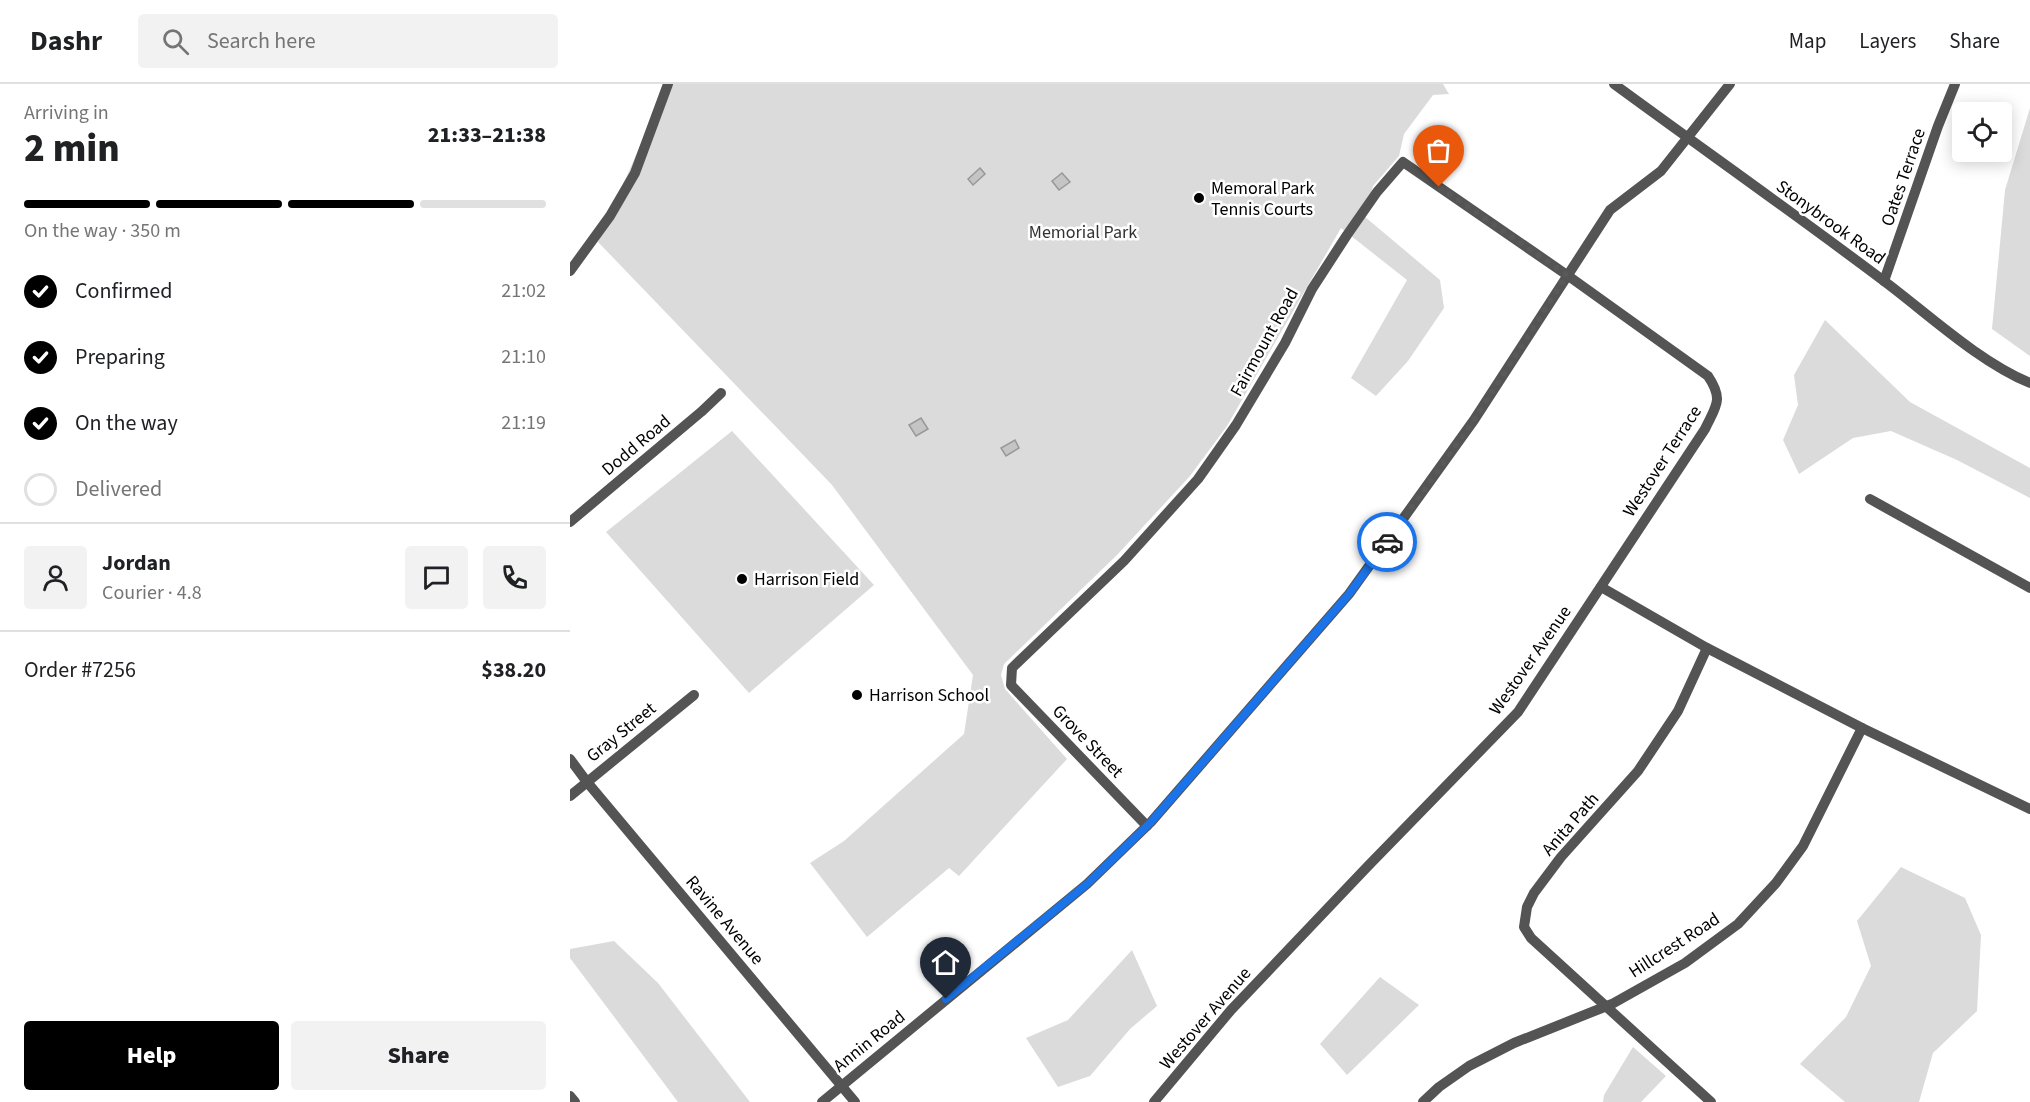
<!DOCTYPE html>
<meta charset="utf-8">
<style>
:root{--surface:#fff;--page:#f2f2f2;--text:#202124;--muted:#757577;--line:#e0e0e0;--accent:#000}
body{margin:0;font-family:"Source Sans 3",sans-serif;background:var(--page);color:var(--text);height:100vh;display:flex;flex-direction:column;font-size:22px;white-space:nowrap}
*{box-sizing:border-box;margin:0}
p{font-size:20px;color:var(--muted)}
.icon{flex:none;width:33px;height:33px;fill:none;stroke:currentColor;stroke-width:2;stroke-linecap:round;stroke-linejoin:round}
.map{position:relative;flex:1;overflow:hidden}
.side{display:flex;flex-direction:column;background:var(--surface);width:570px}
.side>*{flex:none}
.tools{position:absolute;left:1382px;top:18px;display:grid;gap:12px}
.tools a{display:grid;place-items:center;width:60px;height:60px;border-radius:6px;background:var(--surface);box-shadow:0 3px 15px #0003;font-size:30px}
.pin{position:absolute;display:grid;place-items:center;width:51px;height:51px;color:#fff;margin:-62px -26px;border-radius:50% 50% 50% 0;rotate:-45deg;box-shadow:0 0 6px #0007}
.pin .icon{rotate:45deg}
.courier{position:absolute;display:grid;place-items:center;width:60px;height:60px;margin:-30px;border:4px solid #1a73e8;border-radius:50%;background:#fff;color:#222;box-shadow:0 2px 8px #0007}
.headline em{font-style:normal;font-weight:800}
.headline div{display:flex;flex-direction:column-reverse}
.headline{display:flex;align-items:center;justify-content:space-between;height:102px;padding:0 24px}
h1{font-size:39px;font-weight:800;line-height:45px}
.bar{display:grid;grid-template-columns:repeat(4,1fr);gap:9px 6px;align-content:center;height:72px;padding:0 24px}
.bar i{height:8px;border-radius:4px;background:var(--line)}
.bar .active{background:var(--accent)}
.bar p{grid-column:span 4}
.line{display:flex;align-items:center;gap:15px;padding:0 24px;border-top:2px solid var(--line)}
.line div{flex:1}
.round{display:grid;place-items:center;flex:none;width:63px;height:63px;border-radius:6px;background:var(--page)}
ol{padding:0 24px;list-style:none}
li{display:flex;align-items:center;gap:18px;height:66px}
li p{margin-inline-start:auto}
li .icon{padding:6px;border-radius:50%;background:var(--accent);color:#fff;stroke-width:4}
li:last-child{color:var(--muted)}
li i{width:33px;height:33px;border:3px solid var(--line);border-radius:50%}
.button{display:flex;gap:12px;margin-top:auto;padding:12px 24px}
.button a{flex:1;height:69px;border-radius:6px;background:var(--accent);color:#fff;font-size:24px;font-weight:800;line-height:69px;text-align:center}
.button a+a{background:var(--page);color:var(--text)}
header{display:flex;align-items:center;gap:36px;box-sizing:border-box;height:84px;padding:0 30px;background:var(--surface);border-bottom:2px solid var(--line)}
header strong{font-size:28px}
nav{display:flex;gap:33px;margin-inline-start:auto;font-size:21px}
.search{width:420px;height:54px;background:var(--page);display:flex;align-items:center;gap:15px;box-sizing:border-box;padding:0 21px;border-radius:6px;color:var(--muted);font-size:22px}
main{display:flex;flex:1;min-height:0}
.map>svg:first-child{display:block}
.green{fill:#dbdbdb}
.building{fill:#c4c4c4;stroke:#989898;stroke-width:1.5}
.lines{fill:none;stroke-linecap:round;stroke-linejoin:round}
.street{stroke:#545454;stroke-width:10}
.done{stroke:#595959;stroke-width:6;stroke-dasharray:0 10.8}
.route{stroke:#1a73e8;stroke-width:8}
.poi-dot{fill:#000;stroke:#fff;stroke-width:2}
.labels{text-anchor:middle;stroke-width:5;stroke-linejoin:round;paint-order:stroke}
.street-label{font-size:18px;fill:#000;stroke:#fff}
.poi-label{font-size:18px;fill:#000;stroke:#fff;text-anchor:start}
.park-label{font-size:18px;fill:#323232;stroke:#fff}
</style>
<header>
<strong>Dashr</strong>
<div class="search"><svg class="icon" aria-label="search" viewBox="0 0 24 24"><circle cx="10" cy="10" r="6"/><path d="M15 15l6 6"/></svg>Search here</div>
<nav><a>Map</a><a>Layers</a><a>Share</a></nav>
</header>
<main>
<section class="side">
<div class="headline"><div><h1>2 min</h1><p>Arriving in</p></div><em>21:33–21:38</em></div>
<div class="bar"><i class="active"></i><i class="active"></i><i class="active"></i><i></i><p>On the way · 350 m</p></div>
<ol>
<li><svg class="icon" aria-label="check" viewBox="0 0 24 24"><path d="M5 12l5 5 9-10"/></svg>Confirmed<p>21:02</p></li>
<li><svg class="icon" aria-label="check" viewBox="0 0 24 24"><path d="M5 12l5 5 9-10"/></svg>Preparing<p>21:10</p></li>
<li><svg class="icon" aria-label="check" viewBox="0 0 24 24"><path d="M5 12l5 5 9-10"/></svg>On the way<p>21:19</p></li>
<li><i></i>Delivered</li>
</ol>
<div class="line" style="height:108px"><a class="round"><svg class="icon" aria-label="person" viewBox="0 0 24 24"><circle cx="12" cy="8" r="4"/><path d="M4 21q1-7 8-7t8 7"/></svg></a><div><b>Jordan</b><p>Courier · 4.8</p></div><a class="round"><svg class="icon" aria-label="chat" viewBox="0 0 24 24"><path d="M4 5h16v11H9l-5 4z"/></svg></a><a class="round"><svg class="icon" aria-label="phone" viewBox="0 0 24 24"><path d="M5 4h4l2 5-3 2q2 4 5 5l2-3 5 2v4C11 20 4 13 5 4z"/></svg></a></div>
<div class="line" style="height:78px"><div>Order #7256</div><b>$38.20</b></div>
<div class="button"><a>Help</a><a>Share</a></div>
</section>
<div class="map">
<svg width="1460" height="1018" viewBox="0 0 1460 1018">
<rect width="100%" height="100%" fill="#fff"/>
<g class="green">
<path d="M97,0H873L879,10L863,11L834,50L829,72L803,102L794,132L870,196L874,224L838,277L806,312L781,294L837,196L771,144L657,342L620,392L547,471L434,580L431,591L435,605L497,675L389,792L379,784L297,853L240,779L274,757L394,650L403,591L262,401L28,158Z"/>
<path d="M1460,24V272L1422,245L1435,106Z"/>
<path d="M1255,236L1340,318L1460,384V414L1387,376L1321,347L1283,354L1229,390L1213,356L1228,321L1224,291Z"/>
<path d="M162,347L304,501L179,609L36,448Z"/>
<path d="M1331,783L1395,814L1411,851L1407,927L1363,969L1349,1018H1275L1230,980L1276,933L1301,882L1287,837Z"/>
<path d="M44,857L88,899L180,1018H108L0,874V865Z"/>
<path d="M562,866L587,922L560,945L520,992L488,1003L456,954L498,936Z"/>
<path d="M810,893L849,921L777,991L750,960Z"/>
<path d="M1063,963L1096,992L1071,1018H1033L1034,1011Z"/>
</g>
<g class="building">
<path d="M410,84L415,90L403,101L398,95Z"/>
<path d="M492,89L500,98L489,106L482,97Z"/>
<path d="M351,334L358,345L346,352L339,341Z"/>
<path d="M445,356L449,364L436,372L431,364Z"/>
</g>
<g class="lines">
<g class="street">
<path d="M1044,0C1134,66 1225,130 1314,197C1358,230 1409,278 1460,299"/>
<path d="M0,187L40,132L65,89L98,0"/>
<path d="M1314,197L1368,42L1385,0"/>
<path d="M1300,415L1460,504"/>
<path d="M0,438L131,328L151,309"/>
<path d="M1031,503L1137,564L1292,644L1460,725"/>
<path d="M1137,564L1108,627L1068,687L991,773L964,809L957,823L954,843L961,854L1141,1018"/>
<path d="M0,675L17,698L285,1018"/>
<path d="M0,712L124,611"/>
<path d="M577,742L441,601L442,584L554,477L628,395L666,341L715,259L742,205L777,151L807,108L833,78L997,191L1138,292C1154,316 1146,322 1135,345L948,628L798,782L661,926L584,1018"/>
<path d="M0,1012L5,1018"/>
<path d="M252,1018L517,800L581,738L779,510L904,336L1040,126L1091,87L1160,0"/>
<path d="M853,1018L869,1003L899,982L944,959L1042,920L1115,879L1168,840L1206,799L1233,762L1292,644"/>
</g>
</g>
<g class="lines">
<path class="done" d="M817,458L904,336L997,191L869,103"/>
<path class="route" d="M376,915L517,800L581,738L779,510L817,458"/>
</g>
<g class="poi-dot">
<circle cx="629" cy="114" r="6"/>
<circle cx="172" cy="495" r="6"/>
<circle cx="287" cy="611" r="6"/>
</g>
<g class="labels">
<g class="street-label">
<text transform="translate(1333 93) rotate(-71)" y="6">Oates Terrace</text>
<text transform="translate(1261 138) rotate(36)" y="6">Stonybrook Road</text>
<text transform="translate(694 258) rotate(-61)" y="6">Fairmount Road</text>
<text transform="translate(66 361) rotate(-40)" y="6">Dodd Road</text>
<text transform="translate(1092 377) rotate(-57)" y="6">Westover Terrace</text>
<text transform="translate(960 576) rotate(-55)" y="6">Westover Avenue</text>
<text transform="translate(51 648) rotate(-39)" y="6">Gray Street</text>
<text transform="translate(518 657) rotate(46)" y="6">Grove Street</text>
<text transform="translate(1000 740) rotate(-49)" y="6">Anita Path</text>
<text transform="translate(155 836) rotate(50)" y="6">Ravine Avenue</text>
<text transform="translate(1104 861) rotate(-33)" y="6">Hillcrest Road</text>
<text transform="translate(635 934) rotate(-49)" y="6">Westover Avenue</text>
<text transform="translate(299 957) rotate(-39)" y="6">Annin Road</text>
</g>
<g class="poi-label">
<text x="641" y="110">Memoral Park<tspan x="641" dy="21">Tennis Courts</tspan></text>
<text x="184" y="501">Harrison Field</text>
<text x="299" y="617">Harrison School</text>
</g>
<g class="park-label">
<text x="513" y="154">Memorial Park</text>
</g>
</g>
</svg>
<div class="tools">
<a><svg class="icon" aria-label="locate" viewBox="0 0 24 24"><circle cx="12" cy="12" r="6"/><path d="M12 2v4M12 18v4M2 12h4M18 12h4"/></svg></a>
</div>
<div class="pin" style="left:869px;top:103px;background:#ea580c"><svg class="icon" aria-label="bag" viewBox="0 0 24 24"><path d="M5 8h14l-1 12H6zM9 8a3 3 0 0 1 6 0"/></svg></div>
<div class="pin" style="left:376px;top:915px;background:#1f2937"><svg class="icon" aria-label="home" viewBox="0 0 24 24"><path d="M3 11l9-7 9 7M6 9v11h12V9"/></svg></div>
<div class="courier" style="left:817px;top:458px"><svg class="icon" aria-label="car" viewBox="0 0 24 24"><path d="M5 17H2v-5l4-1 3-4h7l3 4 3 1v5h-3M9 17h6M6 11h13"/><circle cx="7" cy="17" r="2"/><circle cx="17" cy="17" r="2"/></svg></div>
</div>
</main>
